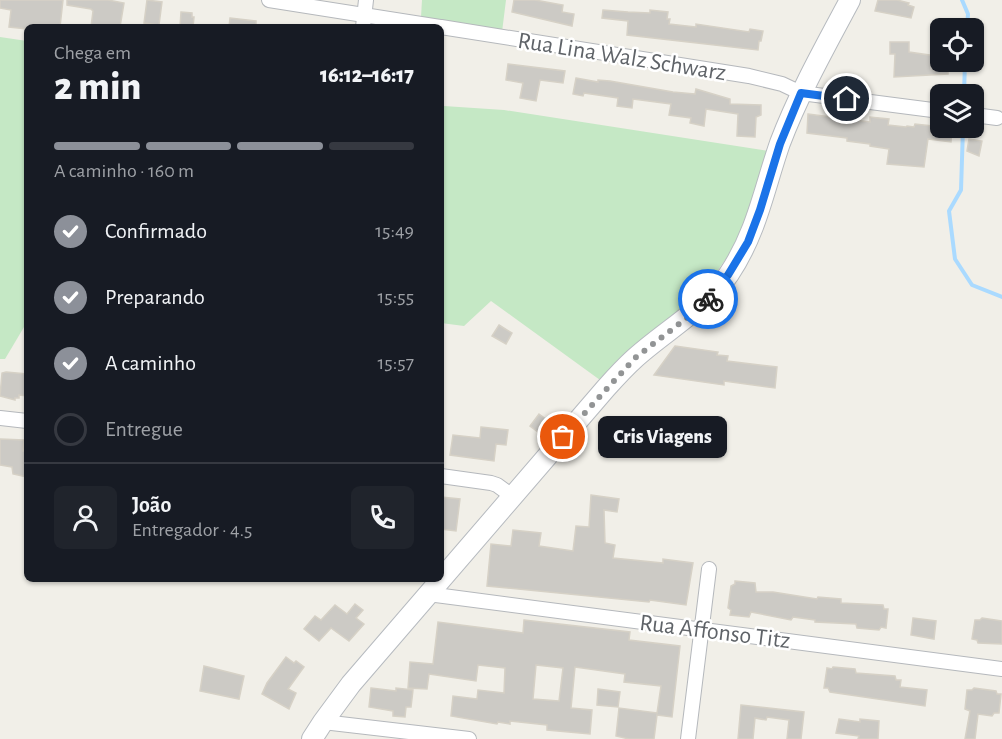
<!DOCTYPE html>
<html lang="pt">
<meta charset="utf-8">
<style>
:root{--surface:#171b24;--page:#20242c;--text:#f1f3f6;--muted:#9ea1a6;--line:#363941;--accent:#8c9099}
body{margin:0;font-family:"Alegreya Sans",sans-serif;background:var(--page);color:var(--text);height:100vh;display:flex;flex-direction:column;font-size:22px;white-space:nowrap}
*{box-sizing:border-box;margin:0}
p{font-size:20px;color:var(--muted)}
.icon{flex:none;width:33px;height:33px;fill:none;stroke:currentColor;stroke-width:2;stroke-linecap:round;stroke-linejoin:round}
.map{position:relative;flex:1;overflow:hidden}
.drawer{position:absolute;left:24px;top:24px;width:420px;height:558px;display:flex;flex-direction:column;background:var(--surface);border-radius:9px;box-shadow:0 2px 4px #0004}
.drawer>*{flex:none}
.buttons{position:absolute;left:930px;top:18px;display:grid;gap:12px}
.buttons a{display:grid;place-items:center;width:54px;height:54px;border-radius:9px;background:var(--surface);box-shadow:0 2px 4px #0004;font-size:30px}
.pin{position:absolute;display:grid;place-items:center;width:51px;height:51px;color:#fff;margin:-26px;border:3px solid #fff;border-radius:50%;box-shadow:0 2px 6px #0007}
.courier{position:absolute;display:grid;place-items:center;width:60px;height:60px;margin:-30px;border:4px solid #1a73e8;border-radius:50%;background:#fff;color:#222;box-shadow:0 2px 8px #0007}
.bubble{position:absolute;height:42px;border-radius:9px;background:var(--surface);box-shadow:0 2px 4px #0004;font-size:20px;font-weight:800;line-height:42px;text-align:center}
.headline em{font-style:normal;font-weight:800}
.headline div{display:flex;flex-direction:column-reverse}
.headline{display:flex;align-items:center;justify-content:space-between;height:102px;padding:0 30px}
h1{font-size:39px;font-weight:800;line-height:45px}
.bar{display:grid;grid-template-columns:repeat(4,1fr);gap:9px 6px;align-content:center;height:72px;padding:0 30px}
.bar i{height:8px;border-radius:4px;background:var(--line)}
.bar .current{background:var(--accent)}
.bar p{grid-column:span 4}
.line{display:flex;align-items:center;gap:15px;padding:0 30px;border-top:2px solid var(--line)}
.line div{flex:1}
.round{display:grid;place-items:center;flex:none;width:63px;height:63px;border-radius:9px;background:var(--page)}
ol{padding:0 30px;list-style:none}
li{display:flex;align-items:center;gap:18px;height:66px}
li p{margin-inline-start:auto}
li .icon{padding:6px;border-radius:50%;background:var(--accent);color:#fff;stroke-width:4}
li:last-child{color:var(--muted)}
li i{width:33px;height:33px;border:3px solid var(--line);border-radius:50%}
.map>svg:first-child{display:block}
.green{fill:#c5e8c5}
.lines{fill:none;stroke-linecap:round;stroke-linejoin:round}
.stream{stroke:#aadaff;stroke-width:4}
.building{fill:#cccac5;stroke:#d6d1c6;stroke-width:1.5;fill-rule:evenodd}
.street-casing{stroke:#b5b8bc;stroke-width:16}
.secondary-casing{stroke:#b6babf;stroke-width:22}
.street{stroke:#fff;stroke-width:14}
.secondary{stroke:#fff;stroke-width:20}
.done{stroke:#929495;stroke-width:6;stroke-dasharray:0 10.8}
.route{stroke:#1a73e8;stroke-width:8}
.labels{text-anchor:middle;stroke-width:5;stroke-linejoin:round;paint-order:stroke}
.street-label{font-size:24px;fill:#5f6368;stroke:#fff}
</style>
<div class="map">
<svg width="1002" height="739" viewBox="0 0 1002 739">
<rect width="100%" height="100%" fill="#f1efe8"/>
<g class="green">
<path d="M422,0H506L502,32L421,17Z"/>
<path d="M0,37L27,41V322L5,359H0Z"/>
<path d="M444,106L504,110L769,151L742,236L697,300L632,349L600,380L491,301L464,326L441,323V108Z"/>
</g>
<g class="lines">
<g class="stream">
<path d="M962,0L968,14L967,28"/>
<path d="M964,94L965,62"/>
<path d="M963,128L961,190L949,211L955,259L972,285L1002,297"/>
</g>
</g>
<g class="building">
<path d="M0,0H63L60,27H27V29L9,27L11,10L0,8Z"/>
<path d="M67,0H108L124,3L120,27H91L93,11L91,9L67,5Z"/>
<path d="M147,0L162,2L159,25L144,23Z"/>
<path d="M514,0H535L563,5L562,12L574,14L572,26L512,12Z"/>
<path d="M878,0H897L909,3L908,5L914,7L911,18L875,11Z"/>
<path d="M603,10L628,12L650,13V10L668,12L667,19H670L669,24L696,27V24L749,32L750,29L763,31L761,41H759L758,50L627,35L628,21L602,18Z"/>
<path d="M181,12L192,13V17H194L193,27H180Z"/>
<path d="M230,18L256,21V27H229Z"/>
<path d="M890,42H909V52L936,56L935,66H948V74L894,77L895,54H890Z"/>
<path d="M508,64L565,71L563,83L540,80L536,101L520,98L523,83L506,80Z"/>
<path d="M576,78L598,82V80L610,81L673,92L695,94L696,89L730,99V104L761,105V115L756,117L755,137L737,136L738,114L706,109L704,126L690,123L691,118L669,115L671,104L633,99L632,108L617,106L618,98L584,93L583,96L573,94Z"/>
<path d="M808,114L870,122V117L889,119L888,125L906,127L907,126L914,127L915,124L952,128L951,142L928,139L924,167L887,164L889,149L870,146V144L847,141V138L807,133Z"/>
<path d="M969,139L982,141L979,156L967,151Z"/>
<path d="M499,325L512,333L506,344L492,336Z"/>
<path d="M675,346L718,352L717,355L728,356L727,361L777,367L775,388L724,381V385L654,375Z"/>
<path d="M6,372L27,374V396L19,395V398H15V400L0,396L2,373Z"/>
<path d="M539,414L547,420L538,432L530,426Z"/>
<path d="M657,420L723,426L721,449L655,443Z"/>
<path d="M618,425H630L629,444H617Z"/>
<path d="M481,427L508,430L506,445L496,444L494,461L450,455L453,435L480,438Z"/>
<path d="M0,439L24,440L23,451H27V477L13,474L12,467L0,465Z"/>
<path d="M591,495L619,499L617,512L604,510L605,543L615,545L613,558L663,563V559L693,563L686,605L650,600L649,602L487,586L491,544L511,546L513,530L541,533L539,546L573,551L576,526L589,527Z"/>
<path d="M441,497L460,499L456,531L441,529Z"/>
<path d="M735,581L755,583L756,592H773L817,599L818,597L841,599V603L883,605L884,609H888L886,628L881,627L879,630L857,628L856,624L815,622V620L793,617L791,620L751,612L749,617L730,615L731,610L728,608L731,586L735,584Z"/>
<path d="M355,604L363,610L356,618L364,624L349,641L331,628L319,641L304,629L315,616L321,620L335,605L347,614Z"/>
<path d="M913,618L936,621L934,639L911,635Z"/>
<path d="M982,618L1002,621V644L978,643L977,640L972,639L975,620H980Z"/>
<path d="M524,620L630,632L629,640L680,646L672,717L657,715L654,739H629L616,736L619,708L657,713L661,686L624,682L625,674L575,667L571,708L592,710L590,734L547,730V725L510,721V724L498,722L497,724L451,716L453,696L477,699L478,690L504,693L505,668L478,665L476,681L429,674L427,689L408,688L410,662L433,664L438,622L523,633ZM536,665L563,668L559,701L533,699Z"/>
<path d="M286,657L294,663L296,661L304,667L288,689L296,693L289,709L262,694L267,683Z"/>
<path d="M204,666L244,676L239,699L200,691Z"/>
<path d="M833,667L855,669L856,673L895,676L896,680H901L900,687L927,690L925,706L830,692L828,688H824L827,668L832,669Z"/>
<path d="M371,688L396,691V688L413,690L411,707H406L405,717L393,716V711L369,707Z"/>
<path d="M974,688L996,691L997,694H1001L999,713H994L992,716L978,714L975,739H965L970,711L965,709L967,690H972Z"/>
<path d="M598,689L620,692L618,707L597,705Z"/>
<path d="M741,705L804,712L801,739H787L789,720L767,717L766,720L755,718L753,739H738Z"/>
<path d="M839,719L860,722V719L879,721L878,739H858L859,736L836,733Z"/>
</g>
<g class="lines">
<defs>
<g id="street">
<path d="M269,0L440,27"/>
<path d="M363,27L366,0"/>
<path d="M441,27L749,76L782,84L801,93L940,111"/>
<path d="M974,115L997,118"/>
<path d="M0,418L27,421"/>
<path d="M441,476L491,483L497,485L512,496"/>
<path d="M428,594L1002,669"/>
<path d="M323,722L469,739"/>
<path d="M688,739L709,569"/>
</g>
<path id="secondary" d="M312,739L323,722L351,684L606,388C615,378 624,368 634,359C666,330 704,310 729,274C757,232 764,189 780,143C799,93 825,47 850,0"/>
</defs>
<use href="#street" class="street-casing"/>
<use href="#secondary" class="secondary-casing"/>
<use href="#street" class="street"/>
<use href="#secondary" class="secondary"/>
</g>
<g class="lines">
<path class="done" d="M563,437L635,358L701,307L708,299"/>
<path class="route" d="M708,299L728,275L748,242L760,210L780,144L801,93L847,99"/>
</g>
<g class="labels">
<g class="street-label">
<text transform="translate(622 56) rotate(9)" y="8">Rua Lina Walz Schwarz</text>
<text transform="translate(715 631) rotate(7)" y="8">Rua Affonso Titz</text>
</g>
</g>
</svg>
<div class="buttons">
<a><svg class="icon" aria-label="locate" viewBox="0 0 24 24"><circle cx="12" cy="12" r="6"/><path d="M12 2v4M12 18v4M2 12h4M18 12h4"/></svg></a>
<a><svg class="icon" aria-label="layers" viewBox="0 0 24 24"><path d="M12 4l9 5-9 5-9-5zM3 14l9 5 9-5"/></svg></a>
</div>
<div class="pin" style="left:563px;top:437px;background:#ea580c"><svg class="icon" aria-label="bag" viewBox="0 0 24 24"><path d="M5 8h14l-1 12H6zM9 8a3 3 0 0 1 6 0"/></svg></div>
<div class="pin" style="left:847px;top:99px;background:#1f2937"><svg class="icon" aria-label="home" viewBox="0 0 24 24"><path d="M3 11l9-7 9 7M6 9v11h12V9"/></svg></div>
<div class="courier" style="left:708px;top:299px"><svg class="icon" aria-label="bike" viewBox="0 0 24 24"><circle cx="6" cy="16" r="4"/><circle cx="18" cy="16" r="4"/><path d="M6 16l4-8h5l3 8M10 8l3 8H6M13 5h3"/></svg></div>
<div class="bubble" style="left:598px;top:416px;width:129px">Cris Viagens</div>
<section class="drawer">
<div class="headline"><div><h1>2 min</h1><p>Chega em</p></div><em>16:12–16:17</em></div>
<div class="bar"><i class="current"></i><i class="current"></i><i class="current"></i><i></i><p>A caminho · 160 m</p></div>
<ol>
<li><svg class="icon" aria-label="check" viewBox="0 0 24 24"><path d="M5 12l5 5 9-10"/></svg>Confirmado<p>15:49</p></li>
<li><svg class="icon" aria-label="check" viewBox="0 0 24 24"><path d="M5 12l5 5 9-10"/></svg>Preparando<p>15:55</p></li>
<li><svg class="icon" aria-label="check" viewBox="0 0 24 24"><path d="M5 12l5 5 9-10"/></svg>A caminho<p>15:57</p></li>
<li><i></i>Entregue</li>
</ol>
<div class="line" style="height:108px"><a class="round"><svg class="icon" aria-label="person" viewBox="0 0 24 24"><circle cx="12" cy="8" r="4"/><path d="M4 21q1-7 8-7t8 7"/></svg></a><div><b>João</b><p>Entregador · 4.5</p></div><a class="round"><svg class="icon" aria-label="phone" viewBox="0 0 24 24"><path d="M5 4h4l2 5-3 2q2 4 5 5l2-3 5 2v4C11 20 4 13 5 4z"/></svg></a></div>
</section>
</div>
